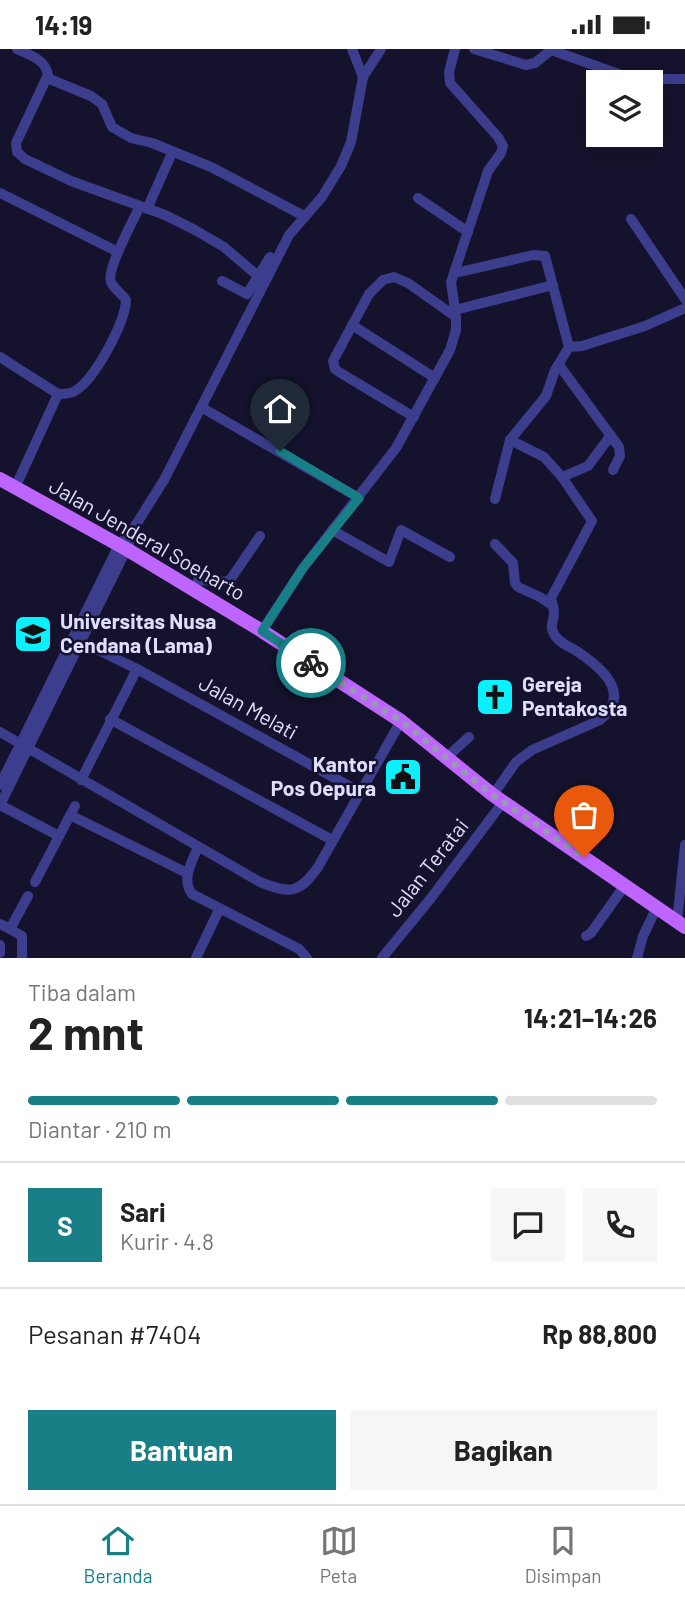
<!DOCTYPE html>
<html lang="id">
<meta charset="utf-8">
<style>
:root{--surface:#fff;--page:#f6f6f6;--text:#222;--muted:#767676;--line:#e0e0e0;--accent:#177f85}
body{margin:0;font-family:Barlow,sans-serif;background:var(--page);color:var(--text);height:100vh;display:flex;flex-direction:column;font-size:26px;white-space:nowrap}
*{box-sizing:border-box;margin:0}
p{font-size:23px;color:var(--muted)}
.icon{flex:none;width:38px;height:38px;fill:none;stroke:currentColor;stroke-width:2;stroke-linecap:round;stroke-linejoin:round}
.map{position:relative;height:909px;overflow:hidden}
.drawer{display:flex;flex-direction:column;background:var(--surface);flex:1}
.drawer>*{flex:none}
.buttons{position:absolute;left:586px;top:21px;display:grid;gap:14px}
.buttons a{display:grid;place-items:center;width:77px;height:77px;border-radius:0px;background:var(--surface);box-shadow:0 7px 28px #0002;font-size:35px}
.pin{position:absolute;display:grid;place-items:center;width:60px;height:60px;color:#fff;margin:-72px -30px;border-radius:50% 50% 50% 0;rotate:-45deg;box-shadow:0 0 7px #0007}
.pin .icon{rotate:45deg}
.courier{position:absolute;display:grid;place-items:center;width:70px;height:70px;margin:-35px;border:5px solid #177f85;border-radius:50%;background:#fff;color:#222;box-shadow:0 2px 9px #0007}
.overview em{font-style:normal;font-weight:700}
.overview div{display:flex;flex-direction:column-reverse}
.overview{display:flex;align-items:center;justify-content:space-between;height:119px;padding:0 28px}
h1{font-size:46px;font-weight:700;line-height:52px}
.bar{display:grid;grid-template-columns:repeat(4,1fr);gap:10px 7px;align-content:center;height:84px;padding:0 28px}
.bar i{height:9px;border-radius:5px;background:var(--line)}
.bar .active{background:var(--accent)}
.bar p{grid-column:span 4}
.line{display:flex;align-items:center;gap:18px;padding:0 28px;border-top:2px solid var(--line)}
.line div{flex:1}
.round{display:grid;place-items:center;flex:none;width:74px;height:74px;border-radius:0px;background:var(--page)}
.cta{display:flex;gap:14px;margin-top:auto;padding:14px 28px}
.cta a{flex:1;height:80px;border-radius:0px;background:var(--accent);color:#fff;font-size:28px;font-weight:700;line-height:80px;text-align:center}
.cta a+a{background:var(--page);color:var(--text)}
.status{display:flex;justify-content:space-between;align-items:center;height:49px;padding:0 35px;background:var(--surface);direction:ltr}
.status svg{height:19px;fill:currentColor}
.menu{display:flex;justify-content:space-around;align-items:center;height:98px;border-top:2px solid var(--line);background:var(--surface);font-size:19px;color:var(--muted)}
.menu a{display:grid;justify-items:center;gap:4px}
.menu .active{color:var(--accent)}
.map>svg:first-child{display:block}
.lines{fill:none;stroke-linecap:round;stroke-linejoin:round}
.minor{stroke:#3c3d8c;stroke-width:10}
.major{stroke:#bf65ff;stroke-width:14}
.done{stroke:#9997b6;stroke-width:7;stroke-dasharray:0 12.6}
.route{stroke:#177f85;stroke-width:9}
.labels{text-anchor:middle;stroke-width:5;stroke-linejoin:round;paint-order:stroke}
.street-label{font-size:21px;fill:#e0deff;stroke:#15122d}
.poi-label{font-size:21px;font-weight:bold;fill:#e0deff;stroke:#15122d;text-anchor:start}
</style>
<div class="status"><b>14:19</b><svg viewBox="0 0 49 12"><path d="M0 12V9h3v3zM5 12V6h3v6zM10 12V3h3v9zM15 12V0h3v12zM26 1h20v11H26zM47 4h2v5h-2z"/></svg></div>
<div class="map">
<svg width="685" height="909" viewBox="0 0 685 909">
<rect width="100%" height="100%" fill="#15122d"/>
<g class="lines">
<g class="minor">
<path d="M17,0C30,6 46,11 48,26L16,94L17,103L25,110L71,132L165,166L195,181L224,198L258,227"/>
<path d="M352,0L363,28"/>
<path d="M474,0L526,16L535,14L551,1L633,30H685"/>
<path d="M47,29L91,47L102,55L112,78L131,89L152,94L211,118L304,167"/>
<path d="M0,144L118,203"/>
<path d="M418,149L468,183"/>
<path d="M147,160L172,104"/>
<path d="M631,170L685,250"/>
<path d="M455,224L533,206L545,207L569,298"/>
<path d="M222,232L247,245L270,208"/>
<path d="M455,261L553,236"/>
<path d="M352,276L435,329"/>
<path d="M0,308L58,345L15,439"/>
<path d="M559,316L619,398L620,407L613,421"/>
<path d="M58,345C64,345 70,345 75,342C95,330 125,274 126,251C122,245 114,240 111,233C106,221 133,172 139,159"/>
<path d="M201,358L359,449"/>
<path d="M414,368L339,323L335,320L333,312L369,245L383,231L394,228L408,234L456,268"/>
<path d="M562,428L588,417L611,386"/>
<path d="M495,450L510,391L546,347L555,321L569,298L582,297L645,277L685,259"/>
<path d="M332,481L389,513L401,481L450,508"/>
<path d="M495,495L513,514L515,534L518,538L540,548L552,556"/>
<path d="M193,541L198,532C209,529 219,536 230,531L260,487"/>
<path d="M262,582L303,519L396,399L450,301L456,281V268L451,233L488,122L501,104L503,97L498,88L450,34L449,23L455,0"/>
<path d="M80,592L137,620L360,743"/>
<path d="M110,670L332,791"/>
<path d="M0,683L260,833C290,845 299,845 318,818L401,672"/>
<path d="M447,708L469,688"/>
<path d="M81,731L137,620"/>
<path d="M0,736L119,496L132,482L164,431L289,186L322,148L341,117L351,93L363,28L381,0"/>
<path d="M493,746L516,713L532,701L600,671C633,644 601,618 575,601C568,597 558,593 554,585C549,578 554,572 554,564C554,559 552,554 551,549L592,472L562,428L544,408L510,391"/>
<path d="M0,756L129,495"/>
<path d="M0,756L59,787"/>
<path d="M70,766L187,824"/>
<path d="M198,798C192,813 181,830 192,845L299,900L307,909"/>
<path d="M35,833L75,757"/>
<path d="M677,873L685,796"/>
<path d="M0,875L10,880L28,847"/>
<path d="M10,880L22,887V909"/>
<path d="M586,887L591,884L625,836"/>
<path d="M0,896V904"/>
<path d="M196,909L219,861"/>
<path d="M382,909L431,849L503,753"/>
<path d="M637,909L643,887L657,858"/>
</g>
<path class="major" d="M0,430L128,501L262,582L401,672L493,746L685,878"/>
</g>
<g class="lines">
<path class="done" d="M311,614L401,672L493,746L584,808"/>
<path class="route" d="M280,402L359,449L303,519L262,582L311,614"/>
</g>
<defs>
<symbol id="university-square" viewBox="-11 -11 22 22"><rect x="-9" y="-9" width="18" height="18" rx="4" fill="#0af0ff" stroke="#15122d"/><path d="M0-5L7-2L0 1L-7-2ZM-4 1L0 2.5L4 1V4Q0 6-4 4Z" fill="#111"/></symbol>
<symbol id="church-square" viewBox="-11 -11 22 22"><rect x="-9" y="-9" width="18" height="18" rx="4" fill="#0af0ff" stroke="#15122d"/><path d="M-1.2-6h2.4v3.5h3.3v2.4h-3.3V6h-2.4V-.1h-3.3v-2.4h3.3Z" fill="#111"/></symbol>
<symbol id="civic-square" viewBox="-11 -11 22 22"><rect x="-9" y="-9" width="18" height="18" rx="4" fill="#0af0ff" stroke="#15122d"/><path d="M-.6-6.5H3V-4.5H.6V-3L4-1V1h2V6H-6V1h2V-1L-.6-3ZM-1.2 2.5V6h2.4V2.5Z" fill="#111"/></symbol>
</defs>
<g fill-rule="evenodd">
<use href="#university-square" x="11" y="563" width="44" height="44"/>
<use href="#church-square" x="473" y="626" width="44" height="44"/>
<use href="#civic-square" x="381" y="706" width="44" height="44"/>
</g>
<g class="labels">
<g class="street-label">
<text transform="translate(147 491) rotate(30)" y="7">Jalan Jenderal Soeharto</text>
<text transform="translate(248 659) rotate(29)" y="7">Jalan Melati</text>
<text transform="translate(428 819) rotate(-52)" y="7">Jalan Teratai</text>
</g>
<g class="poi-label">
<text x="60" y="580">Universitas Nusa<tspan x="60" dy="24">Cendana (Lama)</tspan></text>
<text x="522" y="643">Gereja<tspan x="522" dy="24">Pentakosta</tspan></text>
<text x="376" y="723" text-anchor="end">Kantor<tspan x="376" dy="24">Pos Oepura</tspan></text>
</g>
</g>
</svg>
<div class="buttons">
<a><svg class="icon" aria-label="layers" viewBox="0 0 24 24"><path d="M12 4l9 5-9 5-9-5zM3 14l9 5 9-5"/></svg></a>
</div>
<div class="pin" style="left:584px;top:808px;background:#ea580c"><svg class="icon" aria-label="bag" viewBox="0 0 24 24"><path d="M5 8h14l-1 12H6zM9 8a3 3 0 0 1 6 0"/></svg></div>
<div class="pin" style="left:280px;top:402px;background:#1f2937"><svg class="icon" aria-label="home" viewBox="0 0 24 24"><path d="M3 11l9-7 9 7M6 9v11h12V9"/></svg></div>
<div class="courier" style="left:311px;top:614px"><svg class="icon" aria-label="bike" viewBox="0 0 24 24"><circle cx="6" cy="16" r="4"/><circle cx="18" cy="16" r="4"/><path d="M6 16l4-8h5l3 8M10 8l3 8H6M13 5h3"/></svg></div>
</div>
<section class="drawer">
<div class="overview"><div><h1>2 mnt</h1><p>Tiba dalam</p></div><em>14:21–14:26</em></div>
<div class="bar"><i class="active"></i><i class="active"></i><i class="active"></i><i></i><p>Diantar · 210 m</p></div>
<div class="line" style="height:126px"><b class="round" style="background:var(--accent);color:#fff">S</b><div><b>Sari</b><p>Kurir · 4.8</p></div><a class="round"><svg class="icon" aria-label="chat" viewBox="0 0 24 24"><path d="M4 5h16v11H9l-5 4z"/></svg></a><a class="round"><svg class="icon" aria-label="phone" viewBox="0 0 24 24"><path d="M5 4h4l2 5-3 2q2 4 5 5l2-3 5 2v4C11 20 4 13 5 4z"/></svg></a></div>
<div class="line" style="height:91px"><div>Pesanan #7404</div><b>Rp 88,800</b></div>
<div class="cta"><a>Bantuan</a><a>Bagikan</a></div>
</section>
<nav class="menu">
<a class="active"><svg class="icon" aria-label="home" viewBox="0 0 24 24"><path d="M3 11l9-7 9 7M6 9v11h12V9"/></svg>Beranda</a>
<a><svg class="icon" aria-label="map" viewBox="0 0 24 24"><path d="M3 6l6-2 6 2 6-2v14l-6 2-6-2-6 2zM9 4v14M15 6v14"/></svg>Peta</a>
<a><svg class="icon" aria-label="saved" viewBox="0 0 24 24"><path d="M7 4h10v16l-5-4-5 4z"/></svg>Disimpan</a>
</nav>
